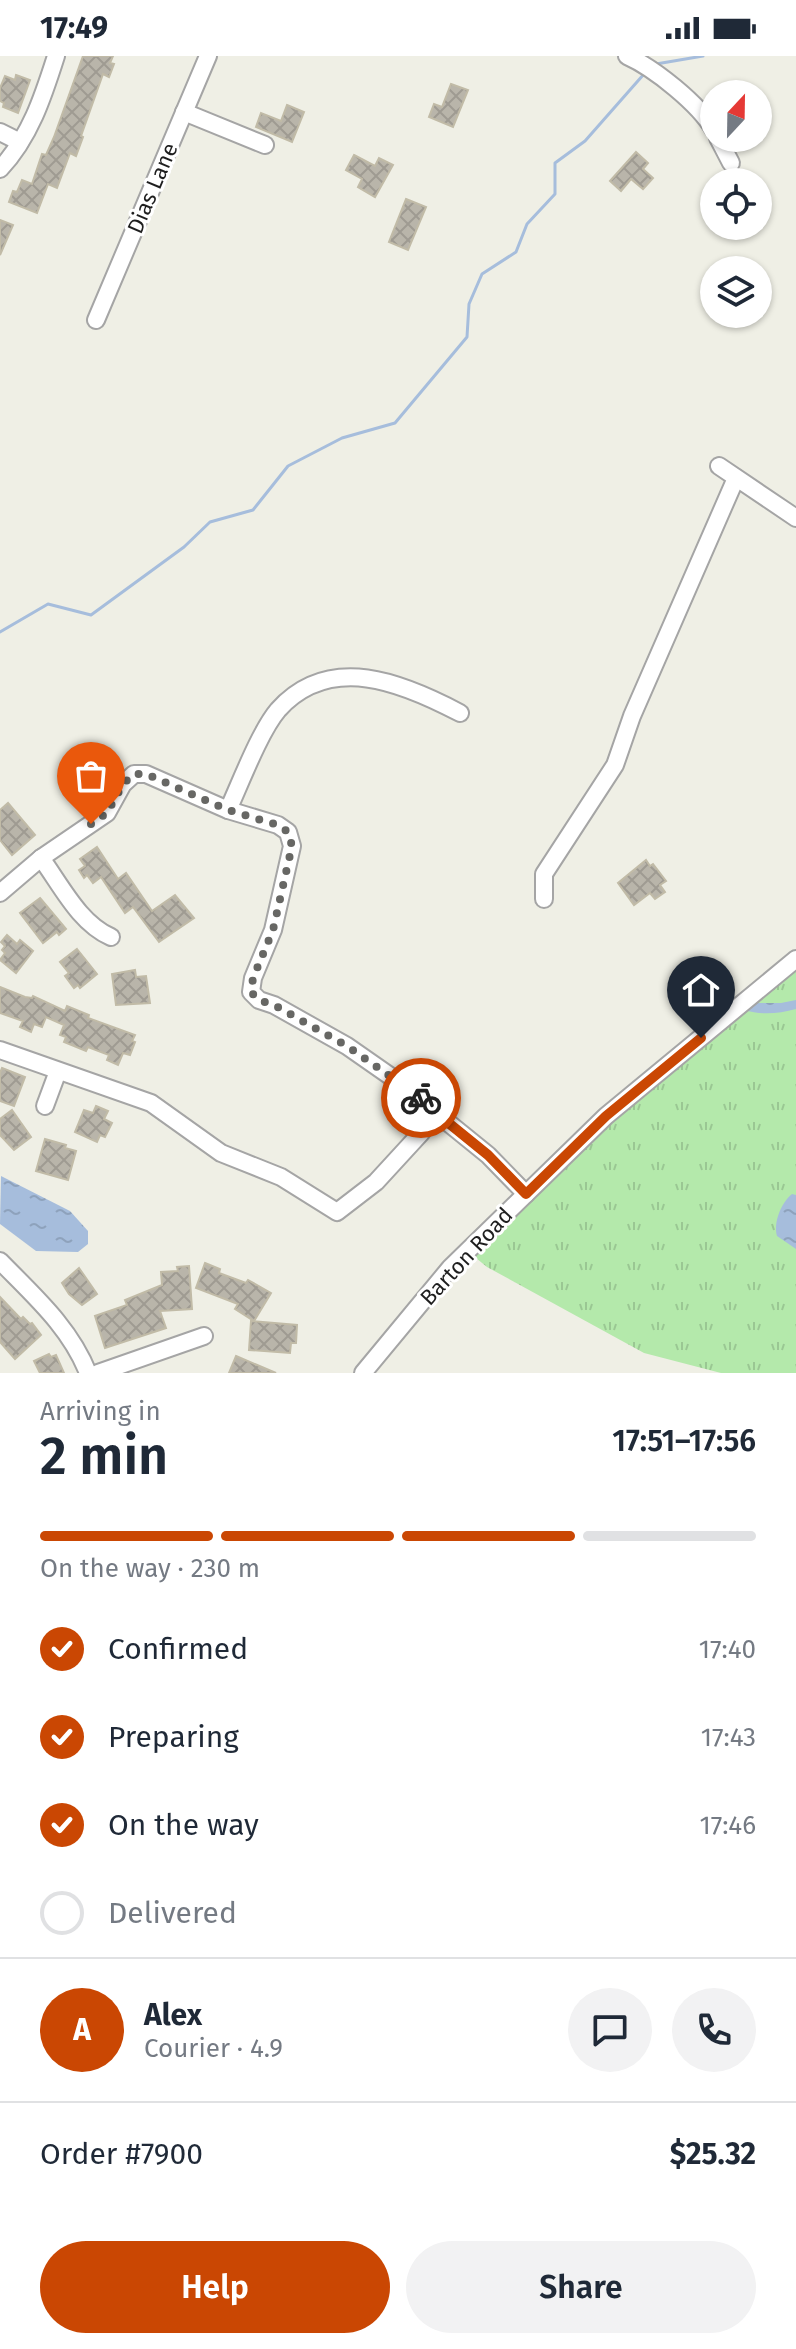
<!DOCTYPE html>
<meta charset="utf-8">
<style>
:root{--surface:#fff;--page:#f2f2f3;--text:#1f2937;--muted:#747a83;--line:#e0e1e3;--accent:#ca4703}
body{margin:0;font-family:"Fira Sans",sans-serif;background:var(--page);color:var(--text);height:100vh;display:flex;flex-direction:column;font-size:30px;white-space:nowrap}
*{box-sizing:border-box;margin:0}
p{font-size:26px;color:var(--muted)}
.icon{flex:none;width:44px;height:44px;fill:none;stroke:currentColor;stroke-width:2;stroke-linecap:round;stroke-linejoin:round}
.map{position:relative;height:1317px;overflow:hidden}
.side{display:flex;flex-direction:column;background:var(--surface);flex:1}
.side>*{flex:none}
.needle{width:52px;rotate:22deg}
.fabs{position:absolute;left:700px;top:24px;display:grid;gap:16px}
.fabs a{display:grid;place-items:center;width:72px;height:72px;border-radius:50%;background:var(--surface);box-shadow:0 2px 6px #0004;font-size:40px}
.pin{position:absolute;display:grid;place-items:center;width:68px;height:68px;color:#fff;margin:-82px -34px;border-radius:50% 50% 50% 0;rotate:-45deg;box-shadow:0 0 8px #0007}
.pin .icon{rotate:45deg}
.courier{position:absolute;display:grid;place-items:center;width:80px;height:80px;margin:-40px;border:6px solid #ca4703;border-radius:50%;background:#fff;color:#222;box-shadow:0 2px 10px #0007}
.headline em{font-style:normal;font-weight:600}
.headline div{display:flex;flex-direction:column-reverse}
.headline{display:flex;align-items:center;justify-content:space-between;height:136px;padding:0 40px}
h1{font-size:52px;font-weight:600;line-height:60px}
.bar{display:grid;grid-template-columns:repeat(4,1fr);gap:12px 8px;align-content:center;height:96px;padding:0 40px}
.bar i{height:10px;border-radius:6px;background:var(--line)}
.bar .on{background:var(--accent)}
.bar p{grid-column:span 4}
.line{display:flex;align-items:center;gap:20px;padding:0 40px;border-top:2px solid var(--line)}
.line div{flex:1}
.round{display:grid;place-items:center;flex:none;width:84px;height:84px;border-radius:42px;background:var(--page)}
ol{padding:0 40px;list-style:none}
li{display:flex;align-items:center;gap:24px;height:88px}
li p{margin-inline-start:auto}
li .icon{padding:8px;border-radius:50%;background:var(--accent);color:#fff;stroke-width:4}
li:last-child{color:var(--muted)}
li i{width:44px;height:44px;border:4px solid var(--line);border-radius:50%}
.primary-button{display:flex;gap:16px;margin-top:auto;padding:16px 40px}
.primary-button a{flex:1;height:92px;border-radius:48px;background:var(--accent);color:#fff;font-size:32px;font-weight:600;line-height:92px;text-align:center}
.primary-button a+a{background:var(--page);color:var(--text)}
.status{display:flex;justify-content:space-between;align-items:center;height:56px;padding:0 40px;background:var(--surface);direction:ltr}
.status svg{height:22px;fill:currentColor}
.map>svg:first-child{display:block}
.grass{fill:url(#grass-tufts)}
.water{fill:url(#water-ripples)}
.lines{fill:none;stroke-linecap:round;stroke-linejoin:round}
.stream{stroke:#a6bddc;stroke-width:3}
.building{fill:url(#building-cross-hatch);stroke:#c1bba7;stroke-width:2}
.minor-casing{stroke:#a5a5a5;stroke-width:20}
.minor{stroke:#fff;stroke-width:16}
.done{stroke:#676764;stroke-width:8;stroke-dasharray:0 14.4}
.route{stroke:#ca4703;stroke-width:10}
.labels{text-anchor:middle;stroke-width:6;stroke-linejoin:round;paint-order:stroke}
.street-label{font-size:22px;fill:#1e1e1e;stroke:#fff}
</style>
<div class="status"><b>17:49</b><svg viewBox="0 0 49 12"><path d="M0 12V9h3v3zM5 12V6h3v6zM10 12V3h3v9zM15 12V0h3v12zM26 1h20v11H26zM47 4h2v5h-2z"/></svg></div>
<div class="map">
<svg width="796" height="1317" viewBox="0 0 796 1317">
<defs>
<pattern id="grass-tufts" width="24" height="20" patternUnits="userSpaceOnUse" patternTransform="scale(2)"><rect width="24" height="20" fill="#b4e9ab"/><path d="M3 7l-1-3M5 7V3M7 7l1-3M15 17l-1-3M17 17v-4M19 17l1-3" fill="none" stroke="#9ac793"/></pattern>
<pattern id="water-ripples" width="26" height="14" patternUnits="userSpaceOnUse" patternTransform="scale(2)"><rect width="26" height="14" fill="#a6bddc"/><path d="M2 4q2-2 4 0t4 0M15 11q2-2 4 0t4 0" fill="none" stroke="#8ea2bc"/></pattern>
<pattern id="building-cross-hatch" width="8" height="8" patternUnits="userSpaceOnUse" patternTransform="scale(2)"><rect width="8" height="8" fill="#b9b5aa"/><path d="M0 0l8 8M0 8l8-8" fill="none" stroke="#9f9b92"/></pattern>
</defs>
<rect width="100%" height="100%" fill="#efefe5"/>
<path class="grass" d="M796,907V1317H721L644,1297L487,1211L471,1198L607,1064Z"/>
<g class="water">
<path d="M796,944V953C778,958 761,959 744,954L749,947H781Z"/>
<path d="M1,1120L70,1155L88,1175V1188L78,1196L36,1195L0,1168Z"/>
<path d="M792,1138L796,1139V1193L777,1180C773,1167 781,1147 792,1138Z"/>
</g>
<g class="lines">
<g class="stream">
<path d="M656,8L703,0"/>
<path d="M0,576L48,548L91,559L184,491L210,466L253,454L288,410L342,382L395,367L467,281L469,248L482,218L516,196L527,168L555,138V107L585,85L644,18"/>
</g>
</g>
<g class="building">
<path d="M83,0H113L110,7L114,8L109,21L103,18L81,80L83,81L76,100L70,97L57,132L48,128L37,157L9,146L13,135L17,136L22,124L32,128L42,98L46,99L54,81Z"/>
<path d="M16,19L30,24L18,57L3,51L4,47L0,45V32L5,20L15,24Z"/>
<path d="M451,28L468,34L453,71L429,61L434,48L442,51Z"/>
<path d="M287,49L304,56L292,86L256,71L261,57L281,65Z"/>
<path d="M636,96L648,107L643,113L653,122L643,133L631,123L621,135L610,125Z"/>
<path d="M354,99L375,110L379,102L393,109L375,141L358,131L362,123L346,114Z"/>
<path d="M406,143L426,151L408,194L389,186Z"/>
<path d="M0,164L13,169L0,199Z"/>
<path d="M8,747L35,779L12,799L0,784V754Z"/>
<path d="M97,791L118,823L126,817L152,855L175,839L194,862L159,886L133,851L125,857L101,821L93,827L87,819L84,822L79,814L85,810L80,803Z"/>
<path d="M646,804L650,810L653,808L666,825L660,829L665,836L655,843L650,837L634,849L618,827Z"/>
<path d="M40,842L66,873L59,879L57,876L43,887L20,857Z"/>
<path d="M7,879L17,888L20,884L33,895L16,917L0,904L5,897L2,894L5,890L1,886Z"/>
<path d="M77,893L97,918L80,932L78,929L74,932L65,920L69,917L60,906Z"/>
<path d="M135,914L136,921L146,920L150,947L116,949L112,918Z"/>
<path d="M0,931L25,941L32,942L33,940L65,955L67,950L89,959L88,962L135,979L132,985L135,986L130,999L123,997L118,1009L107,1004L109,999L88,991L86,995L64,986L66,981L60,979L64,969L46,961L42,971L34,968L31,976L20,971L23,965L0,957Z"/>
<path d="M2,1012L25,1021L14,1050L0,1045V1017Z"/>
<path d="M96,1050L108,1055L104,1063L112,1067L105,1081L100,1079L97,1086L75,1076L84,1054L93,1057Z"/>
<path d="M12,1054L31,1081L14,1094L0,1079V1063Z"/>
<path d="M45,1083L66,1089L65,1092L76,1095L68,1124L36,1115Z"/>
<path d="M205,1207L220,1213L219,1217L246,1227L248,1224L271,1237L254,1265L235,1253L238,1248L196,1232Z"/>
<path d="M189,1210L192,1253L160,1255L166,1272L105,1292L95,1260L127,1249L125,1244L162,1229L161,1216L178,1215L177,1211Z"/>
<path d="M79,1212L97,1238L82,1249L69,1238L62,1227Z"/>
<path d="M0,1241L21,1263L23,1261L30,1268L32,1267L41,1279L15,1303L0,1286Z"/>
<path d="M251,1265L297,1269L296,1287H291L290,1297L249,1294Z"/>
<path d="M49,1298L51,1301L56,1299L64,1317H40L34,1305Z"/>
<path d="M236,1300L276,1317H229Z"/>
</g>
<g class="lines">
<defs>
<g id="minor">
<path d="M627,0C654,12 699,48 714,74"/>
<path d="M184,56L265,89"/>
<path d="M0,76L20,86"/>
<path d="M718,82L731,107"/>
<path d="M0,113C30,81 43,41 56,0"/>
<path d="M96,264L208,0"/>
<path d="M719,410L796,462"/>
<path d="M228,754C240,728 260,675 278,654C330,596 403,627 460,657"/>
<path d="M41,802C61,829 79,867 111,881"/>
<path d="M0,837L41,802L107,757L123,728L134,718H146L228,754L278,769L288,776L292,790L273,874L253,922L251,936L259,944L274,949L347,990L423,1043L430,1052L428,1067L421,1077L376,1126L337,1156L281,1121L221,1097L151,1047L0,994"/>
<path d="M544,843V818L615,709L632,660L736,422"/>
<path d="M45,1050L58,1015"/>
<path d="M430,1052L488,1099L526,1138"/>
<path d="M0,1205C33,1239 70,1271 88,1317"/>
<path d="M98,1317L204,1280"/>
<path d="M363,1317L450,1212L606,1060L796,903"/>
</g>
</defs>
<use href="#minor" class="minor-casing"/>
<use href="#minor" class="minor"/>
</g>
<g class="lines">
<path class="done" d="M91,768L107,757L123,728L134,718H146L228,754L278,769L288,776L292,790L273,874L253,922L251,936L259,944L274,949L347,990L421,1042"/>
<path class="route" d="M421,1042L430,1052L488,1099L526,1138L606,1060L701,982"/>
</g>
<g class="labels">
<g class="street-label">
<text transform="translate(152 132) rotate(-67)" y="8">Dias Lane</text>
<text transform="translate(466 1200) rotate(-47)" y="8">Barton Road</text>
</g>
</g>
</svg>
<div class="fabs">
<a><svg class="needle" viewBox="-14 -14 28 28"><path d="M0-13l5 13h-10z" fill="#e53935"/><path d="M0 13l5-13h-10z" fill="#747a83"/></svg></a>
<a><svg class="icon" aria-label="locate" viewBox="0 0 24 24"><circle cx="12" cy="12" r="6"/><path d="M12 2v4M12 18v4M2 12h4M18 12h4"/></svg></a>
<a><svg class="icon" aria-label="layers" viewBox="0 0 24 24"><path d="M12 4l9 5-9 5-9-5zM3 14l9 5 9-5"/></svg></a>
</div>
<div class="pin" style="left:91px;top:768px;background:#ea580c"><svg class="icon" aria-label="bag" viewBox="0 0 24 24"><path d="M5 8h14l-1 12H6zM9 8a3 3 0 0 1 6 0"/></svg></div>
<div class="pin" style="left:701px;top:982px;background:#1f2937"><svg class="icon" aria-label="home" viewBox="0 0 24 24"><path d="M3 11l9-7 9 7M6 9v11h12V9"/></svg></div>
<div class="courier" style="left:421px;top:1042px"><svg class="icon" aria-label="bike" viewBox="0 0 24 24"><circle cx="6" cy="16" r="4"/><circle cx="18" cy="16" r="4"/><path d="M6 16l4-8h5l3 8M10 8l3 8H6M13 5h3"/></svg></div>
</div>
<section class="side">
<div class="headline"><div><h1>2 min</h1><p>Arriving in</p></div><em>17:51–17:56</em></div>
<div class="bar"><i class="on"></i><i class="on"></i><i class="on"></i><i></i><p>On the way · 230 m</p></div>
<ol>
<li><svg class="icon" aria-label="check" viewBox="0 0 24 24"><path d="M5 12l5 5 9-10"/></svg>Confirmed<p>17:40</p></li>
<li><svg class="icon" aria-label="check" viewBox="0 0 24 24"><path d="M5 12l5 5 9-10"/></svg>Preparing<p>17:43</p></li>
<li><svg class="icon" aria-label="check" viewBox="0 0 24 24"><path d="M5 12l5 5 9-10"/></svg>On the way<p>17:46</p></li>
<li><i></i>Delivered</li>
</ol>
<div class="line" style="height:144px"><b class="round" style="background:var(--accent);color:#fff">A</b><div><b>Alex</b><p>Courier · 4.9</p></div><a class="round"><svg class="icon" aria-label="chat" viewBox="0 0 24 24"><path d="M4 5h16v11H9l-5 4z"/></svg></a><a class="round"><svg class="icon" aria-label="phone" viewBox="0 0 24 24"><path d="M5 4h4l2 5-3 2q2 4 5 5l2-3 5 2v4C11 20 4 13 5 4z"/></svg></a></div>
<div class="line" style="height:104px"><div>Order #7900</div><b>$25.32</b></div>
<div class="primary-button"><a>Help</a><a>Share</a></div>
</section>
